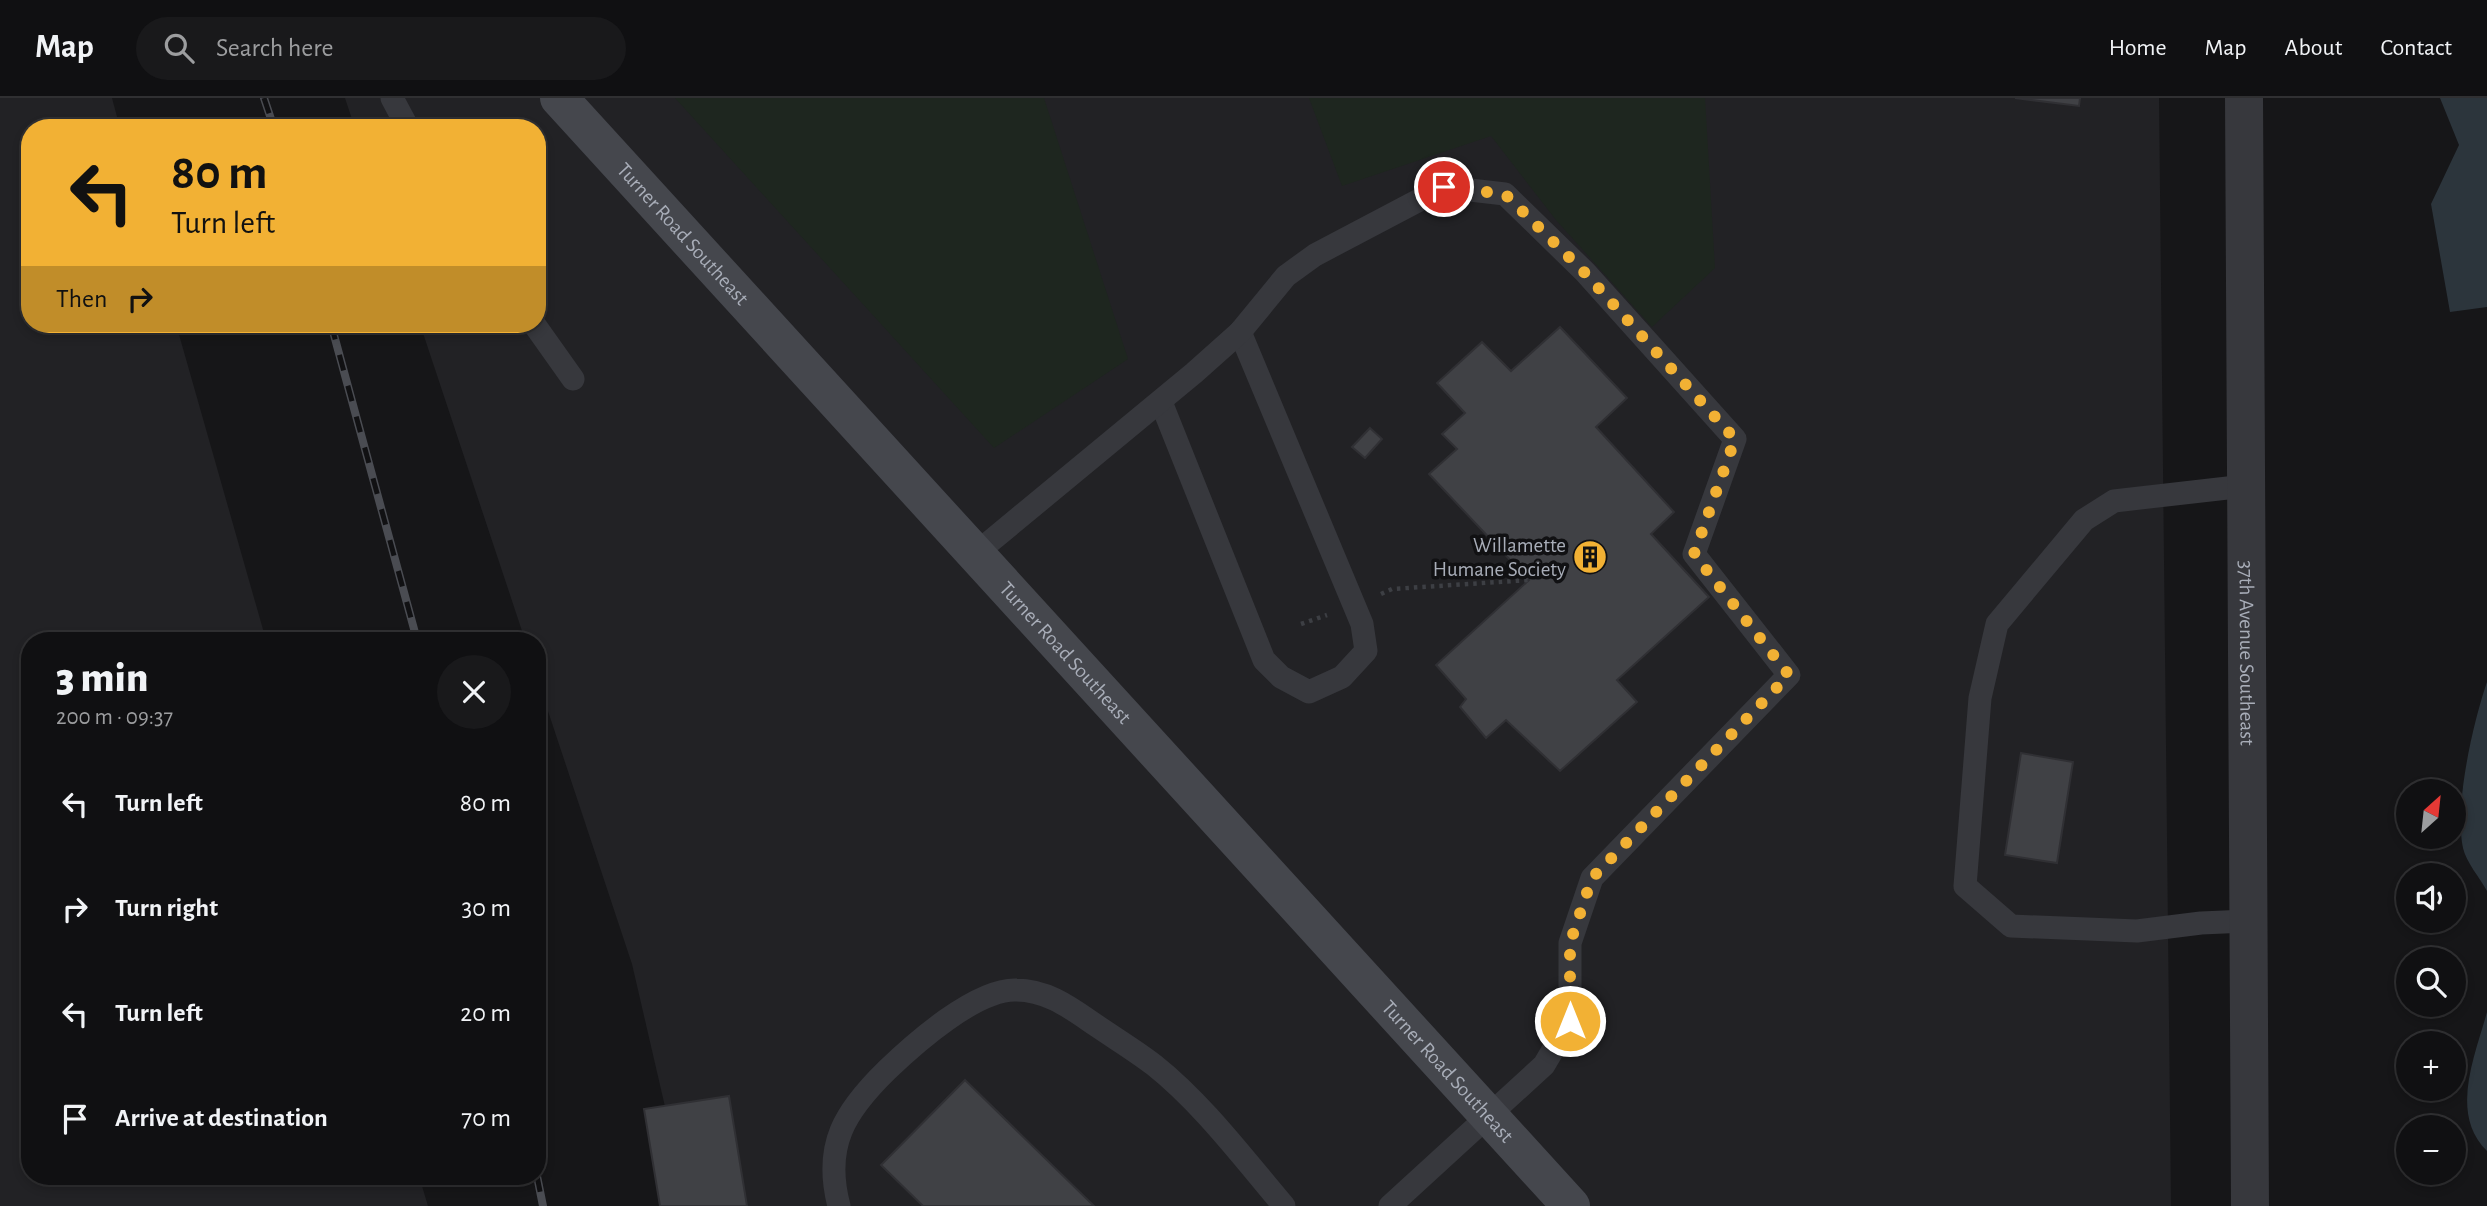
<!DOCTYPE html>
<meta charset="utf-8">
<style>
body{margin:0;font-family:"Alegreya Sans",sans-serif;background:#19191b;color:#f1f3f6;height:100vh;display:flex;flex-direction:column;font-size:26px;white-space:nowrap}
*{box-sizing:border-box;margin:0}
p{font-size:23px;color:#9c9d9f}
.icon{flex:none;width:38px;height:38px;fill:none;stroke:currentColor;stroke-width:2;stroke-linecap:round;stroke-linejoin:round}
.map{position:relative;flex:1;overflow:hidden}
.panel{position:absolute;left:21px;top:534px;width:525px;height:553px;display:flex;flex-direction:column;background:#101012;border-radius:28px;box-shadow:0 4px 10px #0003,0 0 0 2px #303032}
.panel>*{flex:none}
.top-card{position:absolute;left:21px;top:21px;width:525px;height:214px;border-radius:28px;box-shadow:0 4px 10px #0003,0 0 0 2px #303032;background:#f2b134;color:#111;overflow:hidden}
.needle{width:46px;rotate:27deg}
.buttons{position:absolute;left:2396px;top:681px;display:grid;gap:14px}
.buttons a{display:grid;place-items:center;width:70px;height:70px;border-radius:50%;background:#101012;box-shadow:0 4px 10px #0003,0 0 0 2px #303032;font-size:35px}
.pin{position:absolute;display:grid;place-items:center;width:60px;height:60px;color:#fff;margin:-30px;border:4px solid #fff;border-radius:50%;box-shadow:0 2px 7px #0007}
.me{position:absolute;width:77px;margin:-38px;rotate:0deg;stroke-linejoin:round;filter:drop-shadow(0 0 5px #0008)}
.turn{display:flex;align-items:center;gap:24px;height:147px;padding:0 35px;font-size:32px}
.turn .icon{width:91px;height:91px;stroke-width:2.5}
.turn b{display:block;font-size:49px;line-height:60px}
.then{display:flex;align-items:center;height:66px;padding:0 35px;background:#0003;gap:14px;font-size:26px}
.round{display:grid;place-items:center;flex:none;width:74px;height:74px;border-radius:37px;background:#19191b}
.overview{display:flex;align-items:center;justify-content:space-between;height:119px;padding:0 35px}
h1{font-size:42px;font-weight:800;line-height:52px}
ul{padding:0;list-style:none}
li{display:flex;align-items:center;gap:21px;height:105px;padding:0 35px}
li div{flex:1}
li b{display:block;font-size:26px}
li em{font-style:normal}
header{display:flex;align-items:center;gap:42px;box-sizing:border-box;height:98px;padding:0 35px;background:#101012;border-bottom:2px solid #303032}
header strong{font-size:33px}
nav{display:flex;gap:38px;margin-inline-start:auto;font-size:24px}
.search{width:490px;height:63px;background:#19191b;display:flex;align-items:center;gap:18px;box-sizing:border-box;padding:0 24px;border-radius:38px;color:#9c9d9f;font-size:26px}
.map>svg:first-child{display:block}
.built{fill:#222225}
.green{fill:#1e261f}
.water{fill:#2c353c}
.building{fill:#404145;stroke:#303034;stroke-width:2}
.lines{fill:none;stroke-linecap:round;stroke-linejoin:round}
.path{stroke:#3d3f44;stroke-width:4.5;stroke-dasharray:3.5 5;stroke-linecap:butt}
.service{stroke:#37383d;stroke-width:23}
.minor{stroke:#37383d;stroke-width:38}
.secondary{stroke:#45474d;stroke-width:38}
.rail-casing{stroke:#4a4c52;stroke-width:8}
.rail{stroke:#111113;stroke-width:5;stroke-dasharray:16;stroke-linecap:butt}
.route{stroke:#f2b134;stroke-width:12;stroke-dasharray:0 21.6}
.labels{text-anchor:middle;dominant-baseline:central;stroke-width:7;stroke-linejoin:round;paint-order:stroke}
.street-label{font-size:21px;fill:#a8adb8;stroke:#111113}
.poi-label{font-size:21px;fill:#a8adb8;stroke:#111113;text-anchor:end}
</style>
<header>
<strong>Map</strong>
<div class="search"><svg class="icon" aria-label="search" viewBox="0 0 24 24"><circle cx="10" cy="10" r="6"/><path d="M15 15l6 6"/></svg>Search here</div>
<nav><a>Home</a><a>Map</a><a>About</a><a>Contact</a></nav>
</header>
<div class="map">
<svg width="2487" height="1108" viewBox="0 0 2487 1108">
<rect width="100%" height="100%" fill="#161618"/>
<!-- built -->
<g class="built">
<path d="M0,0H112L120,30H30V226H176L266,542H30V1078H419L428,1108H0Z"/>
<path d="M345,0H2159L2171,1108H688L632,866L537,580V542H525L420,226H537V30H355Z"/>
</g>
<!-- green -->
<g class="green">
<path d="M675,0H1044L1128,261L994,350Z"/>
<path d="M1309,0H1705L1715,170L1652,229L1556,122L1491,38L1342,88Z"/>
</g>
<!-- water -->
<g class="water">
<path d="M2440,0H2487V209L2450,214L2431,106L2459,47Z"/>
<path d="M2487,584V793C2480,780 2466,764 2463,750C2454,707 2473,625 2487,584Z"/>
<path d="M2487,914V1053C2449,1016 2475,958 2487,914Z"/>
</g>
<!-- building -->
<g class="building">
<path d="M2015,0H2080L2079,8Z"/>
<path d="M1560,229L1627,300L1596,329L1674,414L1651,436L1709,499L1617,582L1637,604L1560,673L1506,622L1486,640L1460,609L1466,601L1436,567L1529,482L1429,376L1457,351L1442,336L1465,315L1437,285L1482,244L1511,273Z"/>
<path d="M1370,330L1382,341L1365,360L1352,349Z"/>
<path d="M2021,655L2073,664L2057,765L2005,757Z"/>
<path d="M965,982L1094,1108H923L881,1067Z"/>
<path d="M729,998L747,1108H660L644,1011Z"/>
</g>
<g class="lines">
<!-- path -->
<g class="path">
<path d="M1381,496L1392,491L1529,482"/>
<path d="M1301,526L1327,517"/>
</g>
<!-- service -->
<g class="service">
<path d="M392,0L408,30"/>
<path d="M534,226L573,281"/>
<path d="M1161,304L1264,562L1281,579L1309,594L1342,579L1366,553L1362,526L1240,234"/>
<path d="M2245,388L2114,403L2084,422L1997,526L1980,600L1965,788L2011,828L2137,833L2201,825L2247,823"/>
<path d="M975,456L1194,275L1240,234L1286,178L1315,157L1444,89L1505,96L1585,174L1735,341L1694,456L1789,577L1592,780L1570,845V923L1544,967L1390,1108"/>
<path d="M839,1108C823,1047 845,1013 887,972C915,945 976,891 1016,892C1048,892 1072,911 1097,928C1116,941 1136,953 1154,967C1202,1005 1244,1061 1284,1108"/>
</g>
<!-- minor -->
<path class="minor" id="s1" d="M2244,0L2250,1108"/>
<!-- secondary -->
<path class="secondary" id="s2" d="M559,0L1571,1108"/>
<!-- rail casing -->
<g class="rail-casing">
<g id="rail">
<path d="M264,0L274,30"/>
<path d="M331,226L417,542"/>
<path d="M537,1078L543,1108"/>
</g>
</g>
<!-- rail -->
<use href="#rail" class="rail"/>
</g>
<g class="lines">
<!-- route -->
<path class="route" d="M1444,89L1505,96L1584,174L1735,341L1694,456L1789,577L1592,780L1570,845V923"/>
</g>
<!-- icons -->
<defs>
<g id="building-disc" transform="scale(1.75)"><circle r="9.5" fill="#f2b134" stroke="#111113"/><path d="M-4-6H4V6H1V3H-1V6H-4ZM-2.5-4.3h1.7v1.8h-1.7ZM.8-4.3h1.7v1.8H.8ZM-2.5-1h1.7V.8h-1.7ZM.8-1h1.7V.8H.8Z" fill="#111"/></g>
</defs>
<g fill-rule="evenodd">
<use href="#building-disc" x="1590" y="459"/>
</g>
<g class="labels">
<!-- street labels -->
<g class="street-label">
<text stroke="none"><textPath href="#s2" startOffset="184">Turner Road Southeast</textPath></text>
<text stroke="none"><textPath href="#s2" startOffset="751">Turner Road Southeast</textPath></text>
<text stroke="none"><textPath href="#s1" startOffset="555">37th Avenue Southeast</textPath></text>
<text stroke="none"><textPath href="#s2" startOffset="1318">Turner Road Southeast</textPath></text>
</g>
<!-- poi labels -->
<g class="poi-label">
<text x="1566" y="447">Willamette<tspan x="1566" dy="24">Humane Society</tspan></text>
</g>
</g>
</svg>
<div class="buttons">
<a><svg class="needle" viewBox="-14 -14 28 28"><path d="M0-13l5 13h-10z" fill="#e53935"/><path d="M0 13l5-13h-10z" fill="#9c9d9f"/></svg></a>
<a><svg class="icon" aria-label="sound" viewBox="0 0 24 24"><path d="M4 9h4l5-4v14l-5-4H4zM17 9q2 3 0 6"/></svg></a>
<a><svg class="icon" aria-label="search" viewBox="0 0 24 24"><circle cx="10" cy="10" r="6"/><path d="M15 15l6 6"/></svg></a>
<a>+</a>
<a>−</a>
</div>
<div class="pin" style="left:1444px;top:89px;background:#d93025"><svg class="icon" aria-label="arrive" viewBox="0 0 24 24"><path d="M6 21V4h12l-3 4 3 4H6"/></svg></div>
<svg class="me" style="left:1570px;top:923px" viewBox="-20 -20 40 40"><circle r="17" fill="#f2b134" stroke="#fff" stroke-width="3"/><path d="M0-11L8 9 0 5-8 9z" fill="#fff"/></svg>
<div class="top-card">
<div class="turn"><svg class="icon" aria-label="left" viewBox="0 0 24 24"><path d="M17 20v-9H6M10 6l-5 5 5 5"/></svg><div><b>80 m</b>Turn left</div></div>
<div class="then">Then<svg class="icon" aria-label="right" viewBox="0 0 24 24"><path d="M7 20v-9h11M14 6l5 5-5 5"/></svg></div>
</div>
<section class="panel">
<div class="overview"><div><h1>3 min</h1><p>200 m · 09:37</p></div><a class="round"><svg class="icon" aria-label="close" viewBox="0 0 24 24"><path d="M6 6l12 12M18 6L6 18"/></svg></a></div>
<ul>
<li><svg class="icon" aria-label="left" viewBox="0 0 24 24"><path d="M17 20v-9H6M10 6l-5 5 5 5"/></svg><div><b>Turn left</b></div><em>80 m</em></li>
<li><svg class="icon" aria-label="right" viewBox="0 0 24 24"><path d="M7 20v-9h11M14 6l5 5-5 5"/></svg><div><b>Turn right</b></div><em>30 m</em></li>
<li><svg class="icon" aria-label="left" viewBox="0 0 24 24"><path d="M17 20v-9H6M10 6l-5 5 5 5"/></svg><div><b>Turn left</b></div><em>20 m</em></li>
<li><svg class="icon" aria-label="arrive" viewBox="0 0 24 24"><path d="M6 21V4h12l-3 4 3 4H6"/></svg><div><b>Arrive at destination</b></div><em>70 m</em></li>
</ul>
</section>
</div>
